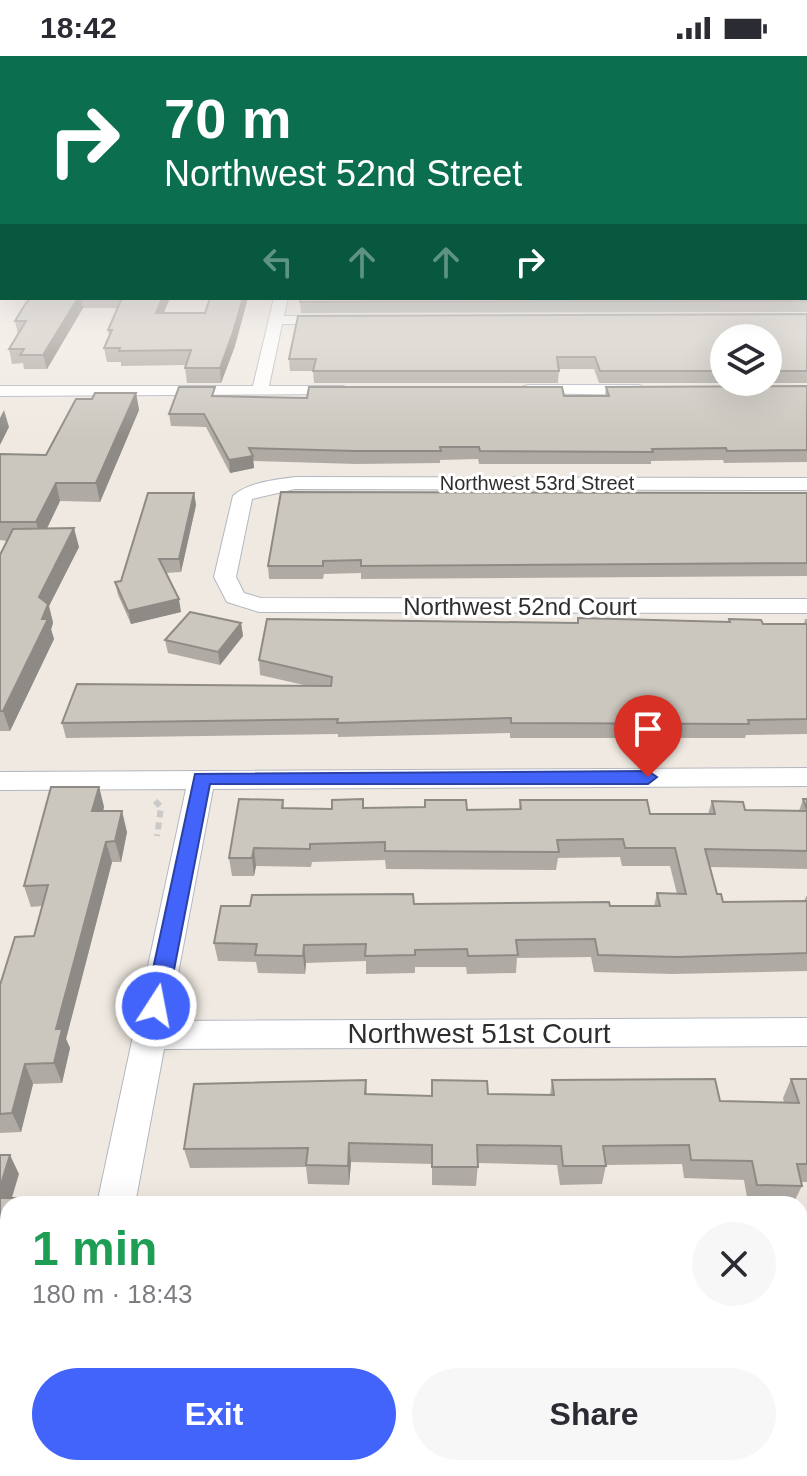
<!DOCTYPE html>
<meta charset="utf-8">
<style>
body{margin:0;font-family:Helvetica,sans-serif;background:#f7f7f7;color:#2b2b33;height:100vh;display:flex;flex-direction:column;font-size:30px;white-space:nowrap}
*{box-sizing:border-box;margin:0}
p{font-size:26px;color:#7c7c81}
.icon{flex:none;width:44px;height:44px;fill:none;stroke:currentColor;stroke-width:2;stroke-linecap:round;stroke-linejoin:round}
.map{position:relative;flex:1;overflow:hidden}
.side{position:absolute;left:0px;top:1140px;width:808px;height:280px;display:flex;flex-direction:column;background:#fff;border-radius:24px 24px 0 0;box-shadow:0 8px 32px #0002}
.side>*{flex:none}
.top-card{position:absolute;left:0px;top:0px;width:808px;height:244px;box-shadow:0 8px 32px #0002;background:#0b6e4f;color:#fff;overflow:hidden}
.fabs{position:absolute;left:710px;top:268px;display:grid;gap:16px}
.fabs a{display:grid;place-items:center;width:72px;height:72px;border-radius:50%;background:#fff;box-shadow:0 8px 32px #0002;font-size:40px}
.pin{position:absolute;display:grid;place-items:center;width:68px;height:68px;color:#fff;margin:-82px -34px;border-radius:50% 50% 50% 0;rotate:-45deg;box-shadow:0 0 8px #0007}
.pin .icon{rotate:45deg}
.me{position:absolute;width:88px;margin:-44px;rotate:11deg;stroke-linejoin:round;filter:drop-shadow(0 0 6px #0008)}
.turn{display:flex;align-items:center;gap:28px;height:168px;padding:0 32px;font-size:36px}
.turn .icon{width:104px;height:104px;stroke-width:2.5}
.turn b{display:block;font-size:56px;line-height:68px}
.lanes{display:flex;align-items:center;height:76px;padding:0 32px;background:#0003;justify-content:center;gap:40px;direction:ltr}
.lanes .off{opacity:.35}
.round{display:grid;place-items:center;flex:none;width:84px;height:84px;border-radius:42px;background:#f7f7f7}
.summary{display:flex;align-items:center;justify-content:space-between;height:136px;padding:0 32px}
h1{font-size:48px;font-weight:800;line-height:60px;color:#1e9e55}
.button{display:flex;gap:16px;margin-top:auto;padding:16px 32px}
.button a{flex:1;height:92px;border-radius:48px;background:#4264fb;color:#fff;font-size:32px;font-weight:800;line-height:92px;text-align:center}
.button a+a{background:#f7f7f7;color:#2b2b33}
.status{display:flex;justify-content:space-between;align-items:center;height:56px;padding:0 40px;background:#fff;direction:ltr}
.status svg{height:22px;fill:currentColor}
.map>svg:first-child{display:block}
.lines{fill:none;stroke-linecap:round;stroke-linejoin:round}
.minor-casing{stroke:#b4b7c1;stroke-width:2}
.major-casing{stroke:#c9c9c9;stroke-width:2}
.path{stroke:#c9c9c9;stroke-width:6;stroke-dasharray:7 5;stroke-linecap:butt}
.minor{fill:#fff;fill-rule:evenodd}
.major{fill:#f2d163;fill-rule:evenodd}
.wall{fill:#afaba4;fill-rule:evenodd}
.shaded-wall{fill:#8e8b86}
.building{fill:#cbc7bf;stroke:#8e8b86;stroke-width:2}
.route{fill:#4264fb;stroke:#2b41a3;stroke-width:2}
.labels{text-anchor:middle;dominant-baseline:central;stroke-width:6;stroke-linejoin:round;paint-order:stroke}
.far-street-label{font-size:20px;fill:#2e2e2e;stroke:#fff}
.street-label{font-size:24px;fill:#2e2e2e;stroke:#fff}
.near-street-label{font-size:28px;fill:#2e2e2e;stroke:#fff}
</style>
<div class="status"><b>18:42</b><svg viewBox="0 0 49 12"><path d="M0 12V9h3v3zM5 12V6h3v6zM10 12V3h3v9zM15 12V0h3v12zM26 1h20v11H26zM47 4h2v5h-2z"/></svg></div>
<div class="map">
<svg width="807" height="1420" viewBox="0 0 807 1420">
<rect width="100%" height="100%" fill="#efe9e1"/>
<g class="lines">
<!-- minor casing -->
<g class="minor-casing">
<g id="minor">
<path d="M274,242H288L284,260H331L338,264L331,268H282L269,330H344L352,335L350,338L0,340V330H253Z"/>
<path d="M528,329H640L648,334L640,339L522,337V331Z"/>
<path d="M295,421L807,422V434L295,433L252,443L236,521L244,537L261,542L807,543V557L259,556L227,546L214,521L233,440C248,426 275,424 295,421Z"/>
<path d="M807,712V730L213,733L169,965L807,962V990L164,993L135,1148H97L186,733L0,734V716Z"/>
<path d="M807,1381V1420H784L781,1412H800V1382Z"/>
</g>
</g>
<!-- major casing -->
<g class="major-casing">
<path id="major" d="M0,183H2L0,189Z"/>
</g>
<!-- path -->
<path class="path" d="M155,745L161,751L157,780"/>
<!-- minor -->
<use href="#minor" class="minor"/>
<!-- major -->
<use href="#major" class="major"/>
</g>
<!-- wall -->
<g class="wall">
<path d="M807,204V256L301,257L300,246Z"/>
<path d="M30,242H170L163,257L235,290L221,327H187L185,312L186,309L121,310V306H107L104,292L109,281L108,274L118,252H83L47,313H24L23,307L12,308L9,293L18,278L15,265Z"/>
<path d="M807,258V327H599L594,313H559L558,327H314L313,315H290L289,303ZM724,282H768V326H724Z"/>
<path d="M807,330V406L724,407L723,404L651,405V408H479L478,403L440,404V407L357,408L253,405L254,412L230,417L206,371L171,370L169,358L216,340L307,342L605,340L606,331Z"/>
<path d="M136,337L139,354L100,446L60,445L47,472L79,491L49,550L53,567L51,574L54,583L10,675H0V499L7,485L0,484V398L46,399L92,343Z"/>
<path d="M194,437L196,449L181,516L166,517L181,556L131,568L118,539L115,526L121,525Z"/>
<path d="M807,437V520L361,523V517L324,518L323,523H269L268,510Z"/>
<path d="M578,562L728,566L729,563L763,568H804L805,563H807V678L746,679L745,682H510V677L338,681V678L66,682L62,667L308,630L260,619L259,604L577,567Z"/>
<path d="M241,567L243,580L220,609L168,597L165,584Z"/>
<path d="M99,731L104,751L103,755L127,776L121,806H112L66,983L70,992L62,1027L33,1028L21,1076L0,1077V929L34,880L42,850L31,851L24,830Z"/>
<path d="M803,743H807V813L710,811L717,838L723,846L804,845L807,839V915L673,918L594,916L591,901L517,902L516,917L467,918L466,911H415V917L366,918V905L306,907L305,918L258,917L256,906L218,905L214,887L250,850L414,848L654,850L657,837L677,838L670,810H622L620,801L558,802L556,814L386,813L385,804L312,806L311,811L256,810L254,820H232L229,802L283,744L284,752L519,753L520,744L650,758H708L712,745L745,754L799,755Z"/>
<path d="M791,1023H807V1126H802V1130L793,1148L748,1147L744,1124L684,1122L682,1108L606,1109L602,1128L560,1129L557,1109L478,1107L476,1130L432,1129V1108L351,1106L349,1129L308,1128L306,1111L190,1112L184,1093L366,1024L367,1038L432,1040L488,1038L550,1039L552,1024L720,1045L784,1047L783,1042Z"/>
<rect x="800" y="1192" width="7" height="109"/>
</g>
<!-- shaded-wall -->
<g class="shaded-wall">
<path d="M78,242H81L83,252L47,313L43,299Z"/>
<path d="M162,242H170L158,271L156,257Z"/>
<path d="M243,242H248L235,290L221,327L220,312Z"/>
<path d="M136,337L139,354L100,446L96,427Z"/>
<path d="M4,354L9,371L0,389V362Z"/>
<path d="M253,400L254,412L230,417L229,404Z"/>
<path d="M56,427L60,445L41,485L36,466Z"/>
<path d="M194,437L196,449L181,516L179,503Z"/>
<path d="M74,472L79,491L49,550L53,567L51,573L54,583L10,675L3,655L39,541Z"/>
<path d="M179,543L181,556L131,568L128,555Z"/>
<path d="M241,567L243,580L220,609L218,596Z"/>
<path d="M99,731L104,751L98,776L92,755Z"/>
<path d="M122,755L127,776L121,806L115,785Z"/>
<path d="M106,786L112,806L66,983L70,992L62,1027L54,1007L56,973Z"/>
<path d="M254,792L256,810L254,820L252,802Z"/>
<path d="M304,889L306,907L305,918L303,900Z"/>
<path d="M25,1008L33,1028L21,1076L12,1057Z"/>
<path d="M349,1087L351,1106L349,1129L348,1110Z"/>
<path d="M10,1099L19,1118L10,1148H0V1131Z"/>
<path d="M8,1169V1234L0,1265V1198Z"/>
</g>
<!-- building -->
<g class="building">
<path d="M806,199L807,245L300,246L301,242H806Z"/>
<path d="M30,242H78L43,299H20L24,293H9L26,265H15L24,250Z"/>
<path d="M122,242H162L156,257H205L210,242H243L233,276L220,312H185L191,294L119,295L120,292H104L112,274H108Z"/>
<path d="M807,258V315H768V282H724V315H600L595,301H557L559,315H313L316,303H289L298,260Z"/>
<path d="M807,330V394L727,395L726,392L652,393L653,396L480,395L479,391H440L441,395H356L249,392L253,400L229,404L204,358H169L179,331H215L212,340L307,342L309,331H562L564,340H609L606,331Z"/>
<path d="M95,337H136L96,427H56L36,466H0V398L46,399L76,343H92Z"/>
<path d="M281,436L807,437V507L361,510V504L323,505V510H268Z"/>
<path d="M148,437H194L179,503H159L179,543L128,555L115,526L121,525Z"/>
<path d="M74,472L39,541L48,548L42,563H48L3,655H0V499L13,473Z"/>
<path d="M190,556L241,567L218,596L165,584Z"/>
<path d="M578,562L730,566L729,563L761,564L763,568H807V663L748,664L749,668L511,667V662L337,667L338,663L62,667L77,628L331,630L332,621L259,604L267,563L578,567Z"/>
<path d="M51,731H99L92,755H122L115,785L106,786L56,973H62L54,1007L25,1008L12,1057L0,1058V929L15,881L34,880L48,829L24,830Z"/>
<path d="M239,743L283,744L282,752L332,753V744L363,743V752L425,751V744H466L467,754L521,753L520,744H647L650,758H715L712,745L743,746L745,754L807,755V795L705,793L717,838H721L723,846L807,845V897L678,901L598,899L595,883L516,884L518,899L468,900L467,893L415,894V899L365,900L366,888L304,889L303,900L255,899L257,888L214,887L221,850H250L252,839L413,838L414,848L609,846L610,850H660L657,837L686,838L675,792H625L623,783L557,784L559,796L385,795V786L310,788V793L254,792L252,802H229Z"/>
<path d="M803,743H807V754Z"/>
<path d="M715,1023L720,1045L799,1047L791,1023H807V1108H797L802,1130L757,1129L752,1105L691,1104L689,1089L603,1090L606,1110H563L561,1090L477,1089L478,1111H432V1089L349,1087L348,1110L306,1109L308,1092L184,1093L194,1028L366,1024L365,1038L432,1040V1024L487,1025L488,1038L554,1039L552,1024Z"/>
<path d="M0,1099H10L0,1131Z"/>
<path d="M0,1142H16L14,1148H8V1169L0,1198Z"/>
<path d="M800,1192H807V1285L800,1284Z"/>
</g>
<!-- sky -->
<linearGradient id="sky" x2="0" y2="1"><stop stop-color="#7abfeb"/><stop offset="0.48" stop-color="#f8f5f2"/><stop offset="1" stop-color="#f8f5f2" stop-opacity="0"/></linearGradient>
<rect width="807" height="382" fill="url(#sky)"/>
<!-- route -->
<path class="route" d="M648,715L657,721L648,728H210L167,950L164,957L156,960L148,957L145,950L195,718Z"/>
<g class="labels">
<!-- far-street labels -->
<g class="far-street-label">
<text x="537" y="427">Northwest 53rd Street</text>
</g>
<!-- street labels -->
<g class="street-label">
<text x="520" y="550">Northwest 52nd Court</text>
</g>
<!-- near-street labels -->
<g class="near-street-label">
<text x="479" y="977">Northwest 51st Court</text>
</g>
</g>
</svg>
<div class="fabs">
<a><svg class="icon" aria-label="layers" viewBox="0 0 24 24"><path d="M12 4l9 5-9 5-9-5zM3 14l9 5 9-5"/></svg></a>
</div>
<div class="pin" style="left:648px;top:721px;background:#d93025"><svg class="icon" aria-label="arrive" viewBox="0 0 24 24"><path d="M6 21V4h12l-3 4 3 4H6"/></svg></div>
<svg class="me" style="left:156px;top:950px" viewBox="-20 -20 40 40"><circle r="17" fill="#4264fb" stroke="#fff" stroke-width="3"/><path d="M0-11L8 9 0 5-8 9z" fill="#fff"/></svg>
<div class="top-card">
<div class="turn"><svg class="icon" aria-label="right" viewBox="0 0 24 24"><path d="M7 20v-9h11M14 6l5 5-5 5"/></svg><div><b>70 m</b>Northwest 52nd Street</div></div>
<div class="lanes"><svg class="icon off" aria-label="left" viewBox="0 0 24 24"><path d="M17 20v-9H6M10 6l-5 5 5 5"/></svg><svg class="icon off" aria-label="ahead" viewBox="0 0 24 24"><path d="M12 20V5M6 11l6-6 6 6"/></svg><svg class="icon off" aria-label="ahead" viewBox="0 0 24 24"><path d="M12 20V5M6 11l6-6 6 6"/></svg><svg class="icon" aria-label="right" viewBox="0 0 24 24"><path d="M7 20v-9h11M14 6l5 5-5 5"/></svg></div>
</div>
<section class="side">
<div class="summary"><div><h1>1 min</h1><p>180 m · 18:43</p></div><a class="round"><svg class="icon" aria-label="close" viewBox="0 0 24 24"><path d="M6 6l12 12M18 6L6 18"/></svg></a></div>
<div class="button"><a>Exit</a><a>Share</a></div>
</section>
</div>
